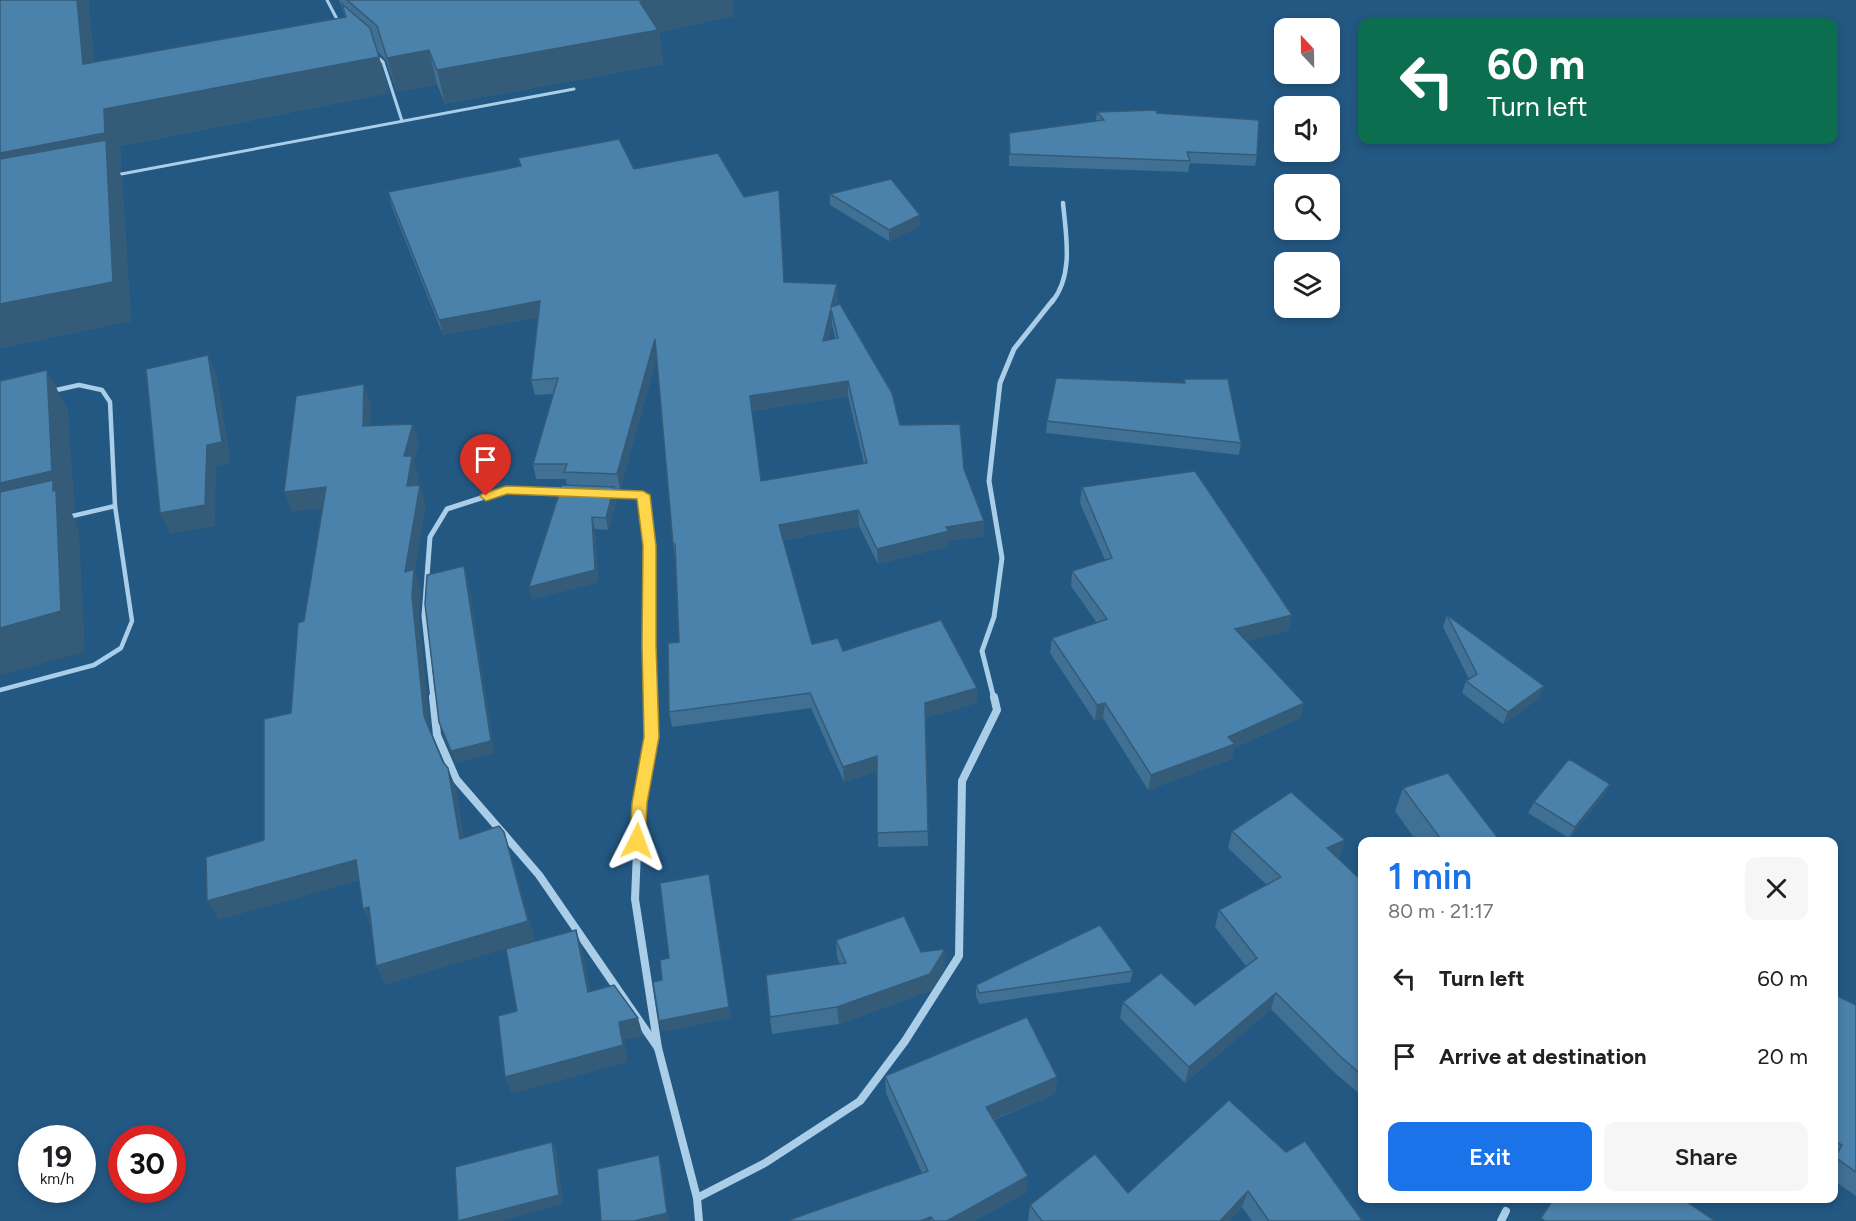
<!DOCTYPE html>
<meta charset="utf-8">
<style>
body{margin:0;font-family:Figtree,sans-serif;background:#f6f6f6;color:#202124;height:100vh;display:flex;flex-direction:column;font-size:22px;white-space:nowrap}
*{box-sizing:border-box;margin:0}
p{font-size:20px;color:#757577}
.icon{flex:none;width:33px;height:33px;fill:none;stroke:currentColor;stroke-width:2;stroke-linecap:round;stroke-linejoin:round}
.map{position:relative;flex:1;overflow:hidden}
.details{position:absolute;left:1358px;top:837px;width:480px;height:366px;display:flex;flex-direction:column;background:#fff;border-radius:12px;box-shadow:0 3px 9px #0003}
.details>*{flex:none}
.hud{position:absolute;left:1358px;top:18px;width:480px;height:126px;border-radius:12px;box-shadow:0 3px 9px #0003;background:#0b6e4f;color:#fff;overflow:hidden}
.needle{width:39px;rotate:338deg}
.fabs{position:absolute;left:1274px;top:18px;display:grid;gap:12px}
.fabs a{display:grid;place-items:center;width:66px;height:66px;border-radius:12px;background:#fff;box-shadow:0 3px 9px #0003;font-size:30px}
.speed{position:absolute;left:18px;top:1125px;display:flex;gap:12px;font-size:30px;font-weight:700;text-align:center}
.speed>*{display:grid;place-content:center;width:78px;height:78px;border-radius:50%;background:#fff;box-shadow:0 3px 9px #0003;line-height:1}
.speed small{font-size:15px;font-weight:400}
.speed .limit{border:9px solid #d22;background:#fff;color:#111}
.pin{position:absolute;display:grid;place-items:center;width:51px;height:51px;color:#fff;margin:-62px -26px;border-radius:50% 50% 50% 0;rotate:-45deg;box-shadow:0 0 6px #0007}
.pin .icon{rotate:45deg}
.me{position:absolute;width:66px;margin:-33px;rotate:3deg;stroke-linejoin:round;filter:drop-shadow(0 0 4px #0008)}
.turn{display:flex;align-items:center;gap:21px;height:126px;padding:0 30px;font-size:27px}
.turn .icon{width:78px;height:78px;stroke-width:2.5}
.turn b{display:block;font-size:42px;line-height:51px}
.round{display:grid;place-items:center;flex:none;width:63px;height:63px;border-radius:12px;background:#f6f6f6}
.overview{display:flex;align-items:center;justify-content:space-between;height:102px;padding:0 30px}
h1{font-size:36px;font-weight:600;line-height:45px;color:#1a73e8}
.button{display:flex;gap:12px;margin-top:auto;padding:12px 30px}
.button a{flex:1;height:69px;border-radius:12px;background:#1a73e8;color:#fff;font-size:24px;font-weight:600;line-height:69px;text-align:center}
.button a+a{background:#f6f6f6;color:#202124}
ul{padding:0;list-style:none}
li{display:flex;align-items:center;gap:18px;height:78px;padding:0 30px}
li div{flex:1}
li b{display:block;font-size:22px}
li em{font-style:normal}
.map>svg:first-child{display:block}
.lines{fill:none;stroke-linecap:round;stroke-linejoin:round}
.lane-far1{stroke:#abcee8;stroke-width:3}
.lane{stroke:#abcee8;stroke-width:4.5}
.street-far2{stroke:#abcee8;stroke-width:4.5}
.street-far1{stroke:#abcee8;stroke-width:5}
.street{stroke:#abcee8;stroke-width:8}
.wall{fill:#407093;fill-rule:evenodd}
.shaded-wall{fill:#345b78}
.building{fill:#4b82ab;stroke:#345b78;stroke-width:1.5;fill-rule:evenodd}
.route{fill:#ffd54a;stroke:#a68a30;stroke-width:1.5}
</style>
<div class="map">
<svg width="1856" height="1221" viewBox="0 0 1856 1221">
<rect width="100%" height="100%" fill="#235883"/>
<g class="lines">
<!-- lane-far1 -->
<g class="lane-far1">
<path d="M327,0L338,21"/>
<path d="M375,55L383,62L402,121"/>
<path d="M116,175L574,89"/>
</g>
<!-- lane -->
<g class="lane">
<path d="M68,517L115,506"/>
<path d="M0,690L94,665L121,648L132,621L115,506L110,402L102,390L79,385L52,391"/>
</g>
<!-- street-far2 -->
<path class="street-far2" d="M1052,302C1074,275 1066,235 1063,203"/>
<!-- street-far1 -->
<g class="street-far1">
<path d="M610,494L643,495L650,546L651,699"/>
<path d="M433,699L424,616L430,537L447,509L506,490L567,492"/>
<path d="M994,699L982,651L994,617L1002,558L989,481L1000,383L1014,349L1053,300"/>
</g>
<!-- street -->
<g class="street">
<path d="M433,697L437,735L456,779L539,875L658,1048"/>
<path d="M651,697L652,737L639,803L635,899L658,1048L697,1198L699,1221"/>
<path d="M697,1198L765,1163L860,1101L905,1041L959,956L962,781L997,710L994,697"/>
<path d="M1501,1221L1506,1211"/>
</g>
</g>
<!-- wall -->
<g class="wall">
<path d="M0,0H88L94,62L345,17L339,0H732L734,16L659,32L663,64L445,104L437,84L397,92L386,60L378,52L389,93L120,146L121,170L119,171L122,178L131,321L0,348Z"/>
<path d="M1097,112L1157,113L1257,155L1255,166L1190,163L1188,172L1009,166V133L1096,121Z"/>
<path d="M518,158L634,169L784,282L837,284L838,299L836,305L900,425L964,469L984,521L983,536L949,541V546L878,564L859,526L783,540L812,644L843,651L977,688L976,703L925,718L928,846L878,847L877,771L844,782L811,708L672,727L669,712L679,642L675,559L673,544L657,357L620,489H615L617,499L608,530L595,529L598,582L532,599L529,587L567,485L566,479H536L533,464L553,394L535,395L531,380L538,317L443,335L392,207L388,192L520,166ZM832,324L835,339L828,340ZM848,396L864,464L761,481L752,411Z"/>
<path d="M830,194L920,226L889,241L830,205Z"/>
<path d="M1184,379L1241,443L1239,455L1046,433L1047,421L1184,383Z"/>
<path d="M1082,487L1292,615L1288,631L1246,641L1304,703L1300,718L1234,748L1232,759L1148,790L1103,718L1095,721L1050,653L1052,638L1097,623L1071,586L1072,571L1105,560L1080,503Z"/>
<path d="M1447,615L1544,686L1539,698L1503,724L1462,693L1466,681L1469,679L1443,627Z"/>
<path d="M1610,784L1604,795L1569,838L1528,813L1534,802Z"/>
<path d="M1403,788L1501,842H1417L1395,811Z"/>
<path d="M1232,831L1345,840L1339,857L1338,858L1362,881V1096L1334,1072L1271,1009L1185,1083L1120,1018L1123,1002L1195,1005L1246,966L1215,927L1219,910L1267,885L1228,848Z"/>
<path d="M836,940L921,952L945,967L930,991L839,1024L772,1034L770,1017L840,964L837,957Z"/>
<path d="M1133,971L1130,982L979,1004L976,996V985Z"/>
<path d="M1833,994L1856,1005V1196L1833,1180Z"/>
<path d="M885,1076L1057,1077L1055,1094L994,1120L1027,1192L974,1221H789L922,1173L886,1093Z"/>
<path d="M1286,1152L1362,1220V1221H1252L1242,1207L1229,1221H1028L1030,1205L1128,1193Z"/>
</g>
<!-- shaded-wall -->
<g class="shaded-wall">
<path d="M77,0H88L98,101L83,64Z"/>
<path d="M651,0H732L734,16L659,32L663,64L445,104L437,70L640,2Z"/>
<path d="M429,50L437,84L397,92L387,58Z"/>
<path d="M379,57L389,93L120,146L121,170L119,171L122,178L131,321L0,348V153L104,109Z"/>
<path d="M920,215V226L889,241V230Z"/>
<path d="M837,284L838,299L833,318L831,307Z"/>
<path d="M540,301L543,316L443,335L439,320Z"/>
<path d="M831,309L832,324L824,356L823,341Z"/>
<path d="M655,339L658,354L620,489L617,474Z"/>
<path d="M208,355L217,376L231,463L216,466L215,526L170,534L160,513Z"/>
<path d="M47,370L68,410L75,511L71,512L75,520L76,525L79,531L85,652L0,675V483Z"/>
<path d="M848,381V396L752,411L750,396Z"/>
<path d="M364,384L371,404L370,446L363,426Z"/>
<path d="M413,424L419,444L414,462L419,476L414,506L407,486L404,456Z"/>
<path d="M420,485L426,505L415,572L421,590L419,616L431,736L424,716L405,572Z"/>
<path d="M326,487L334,507L292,512L284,492Z"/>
<path d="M614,487L617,499L608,530L606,518Z"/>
<path d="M858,510L859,526L781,540L779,525Z"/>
<path d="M592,517L595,529L598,582L532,599L529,587Z"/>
<path d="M984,521L983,536L949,541V546L878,564L877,549L946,527Z"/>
<path d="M464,566L468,578L495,753L456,763L451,751Z"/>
<path d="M1292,615L1288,631L1232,645L1235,629Z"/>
<path d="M1544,686L1539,698L1503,724L1508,712Z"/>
<path d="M977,688L976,703L925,718V703Z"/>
<path d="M1105,703L1103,718L1095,721L1097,705Z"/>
<path d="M1304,703L1300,718L1234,748L1232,759L1148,790L1151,775L1228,737Z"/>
<path d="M877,756V771L844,782L843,767Z"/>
<path d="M448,768L456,788L467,858L460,839Z"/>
<path d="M1610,784L1604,795L1569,838L1575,827Z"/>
<path d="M504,832L510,851L535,940L385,985L376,966Z"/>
<path d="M1345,840L1339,857L1322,865L1327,848Z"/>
<path d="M356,860L365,879L219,920L207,901Z"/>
<path d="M711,885L731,1018L662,1032L659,1021Z"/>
<path d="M369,907L372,928L363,909Z"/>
<path d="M576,930L582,948L594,1010L588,992Z"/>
<path d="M945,949V967L930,991L839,1024L837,1007Z"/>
<path d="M1276,993L1271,1009L1185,1083L1189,1067Z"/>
<path d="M638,1018L643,1036L624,1040L628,1062L512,1094L505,1077L619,1022Z"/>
<path d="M1057,1077L1055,1094L985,1123L986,1107Z"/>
<path d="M552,1142L557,1152L563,1204L502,1221H460Z"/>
<path d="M659,1155L662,1165L669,1221H634Z"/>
<path d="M1028,1176L1027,1192L974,1221H947Z"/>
<path d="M1248,1191L1242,1207L1229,1221H1220Z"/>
<path d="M931,1217V1221H920Z"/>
</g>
<!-- building -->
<g class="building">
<path d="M0,0H77L83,64L346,17L342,4L370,28L379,57L104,109L105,133L0,153Z"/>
<path d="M347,0H651L640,2L658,30L437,70L429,50L387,58L377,26Z"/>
<path d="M1156,110L1157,113L1259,120L1257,155L1187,152L1190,161L1010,154L1009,133L1104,120L1097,112Z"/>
<path d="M619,139L634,169L718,153L744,197L779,190L784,282L837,284L831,307L840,304L892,393L900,425L960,424L964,469L984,521L946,527L949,531L877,549L858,510L779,525L812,644L838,638L843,651L941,620L977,688L925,703L928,831L877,833V756L843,767L810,693L669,712L668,643L679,642L675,544H673L655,339L617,474L564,472L567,464H533L558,378L531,380L540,301L439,320L388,192L521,166L518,158ZM831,309L838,338L823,341ZM848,381L867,463L761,481L750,396Z"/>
<path d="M106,140L113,282L0,304V159Z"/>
<path d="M891,179L920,215L889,230L830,194Z"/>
<path d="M208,355L222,442L207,445L205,505L160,513L146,369Z"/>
<path d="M47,370L52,471L0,483V381Z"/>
<path d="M1056,378L1185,383L1184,379H1228L1241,443L1047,421Z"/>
<path d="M364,384L363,426L413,424L404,456H412L407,486L420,485L405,572L414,569L412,596L424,716L443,762L448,768L460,839L499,826L504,832L528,921L376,966L369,907L363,909L356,860L207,901L206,857L264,840V719L291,713L298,623L304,621L326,487L284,492L296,396Z"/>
<path d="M1195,471L1292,615L1235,629L1304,703L1228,737L1235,744L1151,775L1105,703L1097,705L1052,638L1107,619L1072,571L1112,558L1082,487Z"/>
<path d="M53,480V491L56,490L61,611L0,628V492Z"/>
<path d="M562,485L614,487L606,518L592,517L595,570L529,587Z"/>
<path d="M464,566L491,741L451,751L439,722L425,604L427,575Z"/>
<path d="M1447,615L1544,686L1508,712L1466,681L1477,674Z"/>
<path d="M1569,759L1610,784L1575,827L1534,802Z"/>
<path d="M1448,773L1501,842H1443L1403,788Z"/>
<path d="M1291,792L1345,840L1327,848L1362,881V1075L1341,1057L1276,993L1189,1067L1123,1002L1161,973L1195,1005L1257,958L1219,910L1281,877L1232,831Z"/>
<path d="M709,874L729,1007L659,1021L653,982L662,980L660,960L669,958L660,883Z"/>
<path d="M904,916L921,952L945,949L930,974L837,1007L770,1017L766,975L846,963L836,940Z"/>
<path d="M1100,925L1133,971L979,993L976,985Z"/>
<path d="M576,930L588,992L614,985L638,1018L619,1022L623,1045L505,1077L498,1016L517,1011L506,949Z"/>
<path d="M1833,994L1856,1005V1172L1835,1157L1842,1145L1833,1140Z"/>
<path d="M1027,1017L1057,1077L986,1107L1028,1176L947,1221H934L931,1217L920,1221H789V1220L928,1171L885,1076Z"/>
<path d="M1229,1100L1286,1152L1305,1141L1362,1220L1360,1221H1269L1248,1191L1220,1221H1042L1030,1205L1095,1154L1128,1193Z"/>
<path d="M552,1142L559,1195L458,1221L455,1167Z"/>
<path d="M659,1155L667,1213L634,1221H601L597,1169Z"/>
<path d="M1554,1198H1681L1715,1221H1545L1541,1218Z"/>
</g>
<!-- route -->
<path class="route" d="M506,486L643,491L650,495L656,546V645L659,737L647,803L645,841L643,846L637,848L632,846L630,841L632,803L644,737L642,645L643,546L637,499L507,494L486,501L480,496L482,494Z"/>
</svg>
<div class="fabs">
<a><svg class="needle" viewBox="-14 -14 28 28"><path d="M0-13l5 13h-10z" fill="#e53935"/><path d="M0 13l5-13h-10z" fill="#757577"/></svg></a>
<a><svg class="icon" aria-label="sound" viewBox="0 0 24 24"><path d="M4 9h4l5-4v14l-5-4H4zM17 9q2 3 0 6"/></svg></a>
<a><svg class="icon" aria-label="search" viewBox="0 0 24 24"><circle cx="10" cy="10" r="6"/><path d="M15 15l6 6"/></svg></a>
<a><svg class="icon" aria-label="layers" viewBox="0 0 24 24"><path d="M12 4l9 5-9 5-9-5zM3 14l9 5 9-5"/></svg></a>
</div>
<div class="speed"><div>19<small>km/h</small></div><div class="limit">30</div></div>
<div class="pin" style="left:486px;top:496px;background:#d93025"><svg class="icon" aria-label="arrive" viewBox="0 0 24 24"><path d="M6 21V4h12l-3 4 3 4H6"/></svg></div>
<svg class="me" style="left:637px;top:841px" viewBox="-20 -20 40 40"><path d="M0-17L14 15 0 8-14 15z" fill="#ffd54a" stroke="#fff" stroke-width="4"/></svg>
<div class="hud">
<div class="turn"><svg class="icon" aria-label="left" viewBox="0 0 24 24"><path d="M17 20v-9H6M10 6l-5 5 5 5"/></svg><div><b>60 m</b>Turn left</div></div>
</div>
<section class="details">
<div class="overview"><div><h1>1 min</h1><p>80 m · 21:17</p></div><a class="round"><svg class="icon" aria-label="close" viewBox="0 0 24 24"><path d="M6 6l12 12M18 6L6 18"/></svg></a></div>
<ul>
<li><svg class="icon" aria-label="left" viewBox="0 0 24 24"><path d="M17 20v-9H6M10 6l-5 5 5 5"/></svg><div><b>Turn left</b></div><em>60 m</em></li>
<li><svg class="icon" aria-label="arrive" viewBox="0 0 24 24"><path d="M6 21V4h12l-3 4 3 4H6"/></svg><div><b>Arrive at destination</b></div><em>20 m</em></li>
</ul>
<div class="button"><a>Exit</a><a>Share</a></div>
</section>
</div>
